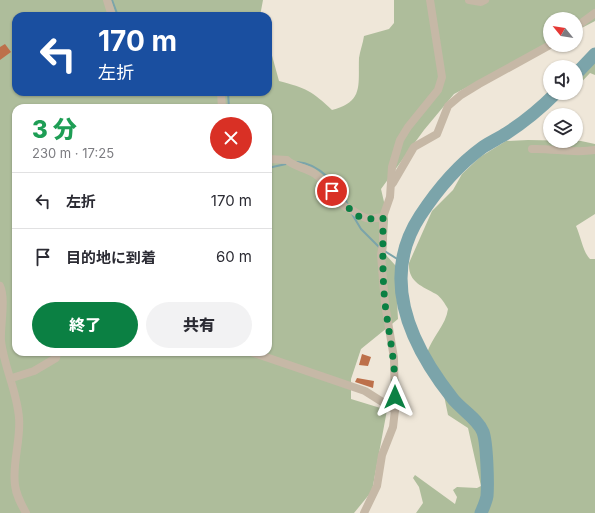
<!DOCTYPE html>
<html lang="ja">
<meta charset="utf-8">
<style>
body{margin:0;font-family:Inter,"Noto Sans JP",sans-serif;background:#f2f2f3;color:#2b2b33;height:100vh;display:flex;flex-direction:column;font-size:15px;white-space:nowrap}
*{box-sizing:border-box;margin:0}
p{font-size:13px;color:#7c7c81}
.icon{flex:none;width:22px;height:22px;fill:none;stroke:currentColor;stroke-width:2;stroke-linecap:round;stroke-linejoin:round}
.map{position:relative;flex:1;overflow:hidden}
.side{position:absolute;left:12px;top:104px;width:260px;height:252px;display:flex;flex-direction:column;background:#fff;border-radius:12px;box-shadow:0 1px 3px #0004}
.side>*{flex:none}
.top-card{position:absolute;left:12px;top:12px;width:260px;height:84px;border-radius:12px;box-shadow:0 1px 3px #0004;background:#1a4fa0;color:#fff;overflow:hidden}
.needle{width:26px;rotate:300deg}
.buttons{position:absolute;left:543px;top:12px;display:grid;gap:8px}
.buttons a{display:grid;place-items:center;width:40px;height:40px;border-radius:50%;background:#fff;box-shadow:0 1px 3px #0004;font-size:20px}
.pin{position:absolute;display:grid;place-items:center;width:34px;height:34px;color:#fff;margin:-17px;border:2px solid #fff;border-radius:50%;box-shadow:0 1px 4px #0007}
.me{position:absolute;width:44px;margin:-22px;rotate:0deg;stroke-linejoin:round;filter:drop-shadow(0 0 3px #0008)}
.turn{display:flex;align-items:center;gap:14px;height:84px;padding:0 20px;font-size:18px}
.turn .icon{width:52px;height:52px;stroke-width:2.5}
.turn b{display:block;font-size:28px;line-height:34px}
.round{display:grid;place-items:center;flex:none;width:42px;height:42px;border-radius:21px;background:#f2f2f3}
.overview{display:flex;align-items:center;justify-content:space-between;height:68px;padding:0 20px}
h1{font-size:24px;font-weight:800;line-height:30px;color:#1e9e55}
.button{display:flex;gap:8px;margin-top:auto;padding:8px 20px}
.button a{flex:1;height:46px;border-radius:24px;background:#0b8043;color:#fff;font-size:16px;font-weight:800;line-height:46px;text-align:center}
.button a+a{background:#f2f2f3;color:#2b2b33}
ul{padding:0;list-style:none}
li{display:flex;align-items:center;gap:12px;height:56px;padding:0 20px;border-top:1px solid #e1e1e2}
li div{flex:1}
li b{display:block;font-size:15px}
li em{font-style:normal}
.map>svg:first-child{display:block}
.green{fill:#aebd9b;fill-rule:evenodd}
.lines{fill:none;stroke-linecap:round;stroke-linejoin:round}
.stream{stroke:#7ba4aa;stroke-width:2}
.river{stroke:#7ba4aa;stroke-width:13}
.building{fill:#bd704a}
.minor{stroke:#c6b8a6;stroke-width:8}
.route{stroke:#0b8043;stroke-width:7;stroke-dasharray:0 12.6}
</style>
<div class="map">
<svg width="595" height="513" viewBox="0 0 595 513">
<rect width="100%" height="100%" fill="#efe7d9"/>
<!-- green -->
<g class="green">
<path d="M0,0H263L260,16H16V92H268V41L279,81C306,88 312,91 332,110C364,102 358,85 359,58C360,51 363,43 364,36L389,29L394,23V0H595V21L576,31V19H550V44L454,94L424,130L381,189L388,219L386,255L395,265L398,319L361,349L351,379V399L387,410L372,491L354,513H0ZM16,108H268V352H16Z"/>
<path d="M595,58V75L590,73L576,88V78Z"/>
<path d="M528,140L581,141L595,144V214L576,226C581,237 583,252 590,259H595V513H416L423,503L419,487L413,478L415,475L455,504L457,497L453,490L457,487L477,488L481,486L468,428L448,415L440,376L427,353C432,337 446,325 448,309C445,304 441,297 436,294C422,286 408,282 409,263L432,211L453,190L462,174L480,157L506,141Z"/>
</g>
<g class="lines">
<!-- stream -->
<g class="stream">
<path d="M112,0L118,16"/>
<path d="M228,92L229,108"/>
<path d="M297,162C319,163 339,186 348,205"/>
<path d="M268,168L286,164"/>
<path d="M352,214L361,229L380,248"/>
<path d="M383,250L402,262"/>
</g>
<!-- river -->
<g class="river">
<path d="M576,74L595,54"/>
<path d="M481,513C483,508 486,502 487,496C488,484 487,443 483,432C478,419 462,410 453,399C411,346 379,279 420,216C437,190 458,165 483,147C491,142 499,138 507,133C524,122 541,108 556,93"/>
</g>
</g>
<!-- building -->
<g class="building">
<path d="M5,44L11,52L0,60V47Z"/>
<path d="M362,354L371,357L368,366L359,365Z"/>
<path d="M357,378L374,381L373,388L355,382Z"/>
</g>
<g class="lines">
<!-- minor -->
<g class="minor">
<path d="M107,0L112,16"/>
<path d="M469,0L481,2L485,0"/>
<path d="M576,27L595,13"/>
<path d="M221,92L222,108"/>
<path d="M532,149C553,148 573,154 595,150"/>
<path d="M268,159L287,160C294,167 307,168 315,174C327,182 334,195 344,206C346,208 349,208 352,210C365,219 366,220 383,217"/>
<path d="M393,183L414,147L437,134L448,106L461,95L479,84L550,45"/>
<path d="M0,286C6,299 0,326 1,341C4,367 17,391 19,418C21,440 12,463 15,485C16,495 21,504 26,513"/>
<path d="M251,352L365,391L395,410"/>
<path d="M12,378L34,371L56,358L57,352"/>
<path d="M364,513L377,486L382,455L393,427L395,410L394,358L385,304L381,255L383,244V217L390,197L392,167L400,140L408,127L438,90L442,77L430,0"/>
</g>
</g>
<g class="lines">
<!-- route -->
<path class="route" d="M332,191L345,207L353,210L358,216L366,219L383,218C383,247 382,274 385,303C389,336 396,363 395,397"/>
</g>
</svg>
<div class="buttons">
<a><svg class="needle" viewBox="-14 -14 28 28"><path d="M0-13l5 13h-10z" fill="#e53935"/><path d="M0 13l5-13h-10z" fill="#7c7c81"/></svg></a>
<a><svg class="icon" aria-label="sound" viewBox="0 0 24 24"><path d="M4 9h4l5-4v14l-5-4H4zM17 9q2 3 0 6"/></svg></a>
<a><svg class="icon" aria-label="layers" viewBox="0 0 24 24"><path d="M12 4l9 5-9 5-9-5zM3 14l9 5 9-5"/></svg></a>
</div>
<div class="pin" style="left:332px;top:191px;background:#d93025"><svg class="icon" aria-label="arrive" viewBox="0 0 24 24"><path d="M6 21V4h12l-3 4 3 4H6"/></svg></div>
<svg class="me" style="left:395px;top:397px" viewBox="-20 -20 40 40"><path d="M0-17L14 15 0 8-14 15z" fill="#0b8043" stroke="#fff" stroke-width="4"/></svg>
<div class="top-card">
<div class="turn"><svg class="icon" aria-label="left" viewBox="0 0 24 24"><path d="M17 20v-9H6M10 6l-5 5 5 5"/></svg><div><b>170 m</b>左折</div></div>
</div>
<section class="side">
<div class="overview"><div><h1>3 分</h1><p>230 m · 17:25</p></div><a class="round" style="background:#d93025;color:#fff"><svg class="icon" aria-label="close" viewBox="0 0 24 24"><path d="M6 6l12 12M18 6L6 18"/></svg></a></div>
<ul>
<li><svg class="icon" aria-label="left" viewBox="0 0 24 24"><path d="M17 20v-9H6M10 6l-5 5 5 5"/></svg><div><b>左折</b></div><em>170 m</em></li>
<li><svg class="icon" aria-label="arrive" viewBox="0 0 24 24"><path d="M6 21V4h12l-3 4 3 4H6"/></svg><div><b>目的地に到着</b></div><em>60 m</em></li>
</ul>
<div class="button"><a>終了</a><a>共有</a></div>
</section>
</div>
